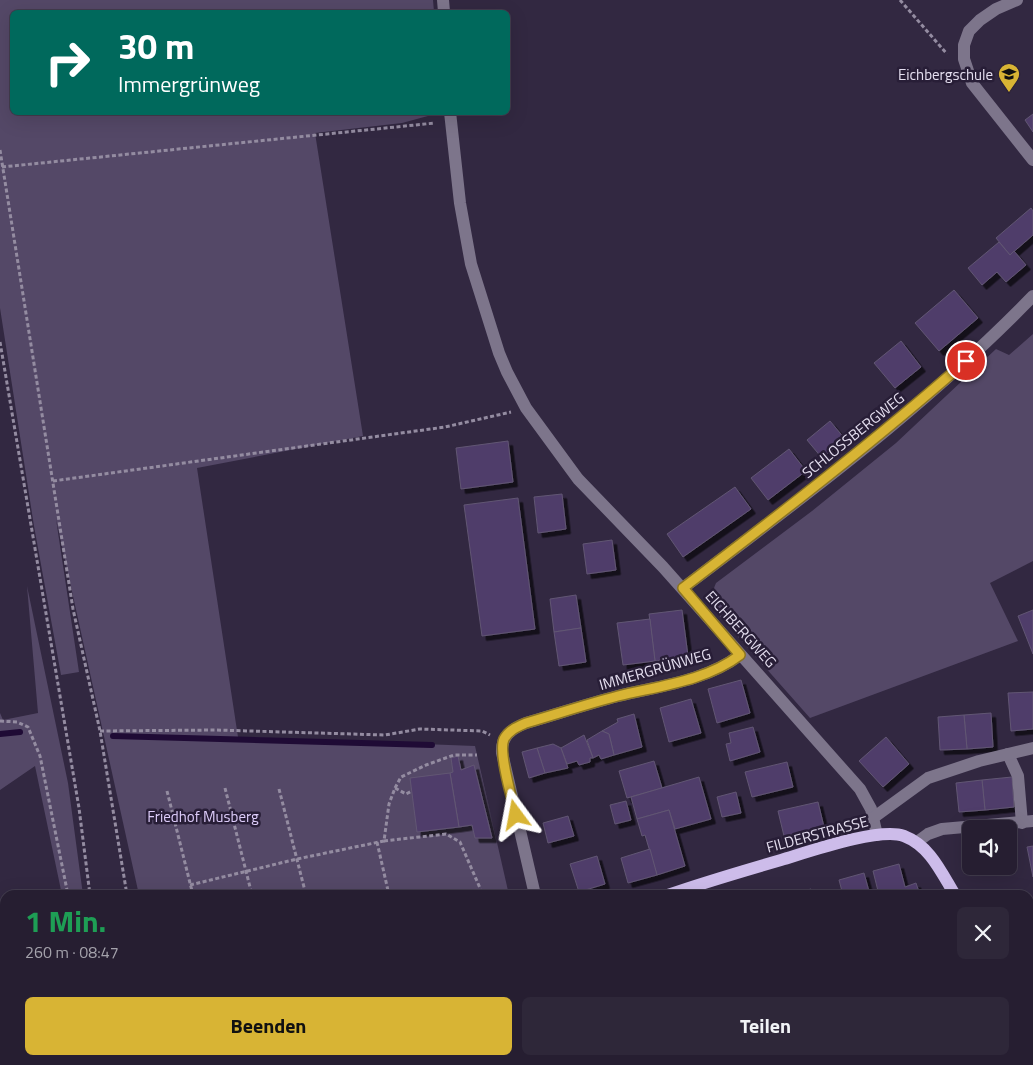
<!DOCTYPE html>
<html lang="de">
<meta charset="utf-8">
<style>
body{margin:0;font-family:"Titillium Web",sans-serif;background:#2e2739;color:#f1f3f6;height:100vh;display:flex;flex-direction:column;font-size:19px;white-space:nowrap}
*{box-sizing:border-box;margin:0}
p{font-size:16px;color:#a4a2ab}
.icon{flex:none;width:28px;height:28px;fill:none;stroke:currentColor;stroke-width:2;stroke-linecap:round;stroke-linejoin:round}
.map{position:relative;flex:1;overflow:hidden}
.drawer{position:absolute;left:0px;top:890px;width:1034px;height:175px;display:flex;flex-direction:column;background:#261e31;border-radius:15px 15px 0 0;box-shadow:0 5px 20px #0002,0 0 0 1px #423c4d}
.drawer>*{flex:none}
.top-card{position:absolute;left:10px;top:10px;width:500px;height:105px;border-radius:8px;box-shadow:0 5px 20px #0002,0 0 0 1px #423c4d;background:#00695c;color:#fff;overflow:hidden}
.buttons{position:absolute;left:962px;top:820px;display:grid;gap:10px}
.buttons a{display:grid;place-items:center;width:55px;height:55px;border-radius:8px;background:#261e31;box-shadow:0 5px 20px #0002,0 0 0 1px #423c4d;font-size:25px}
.pin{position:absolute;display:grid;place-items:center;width:42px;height:42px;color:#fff;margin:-21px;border:2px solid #fff;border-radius:50%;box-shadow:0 1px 5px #0007}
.me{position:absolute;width:55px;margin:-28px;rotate:347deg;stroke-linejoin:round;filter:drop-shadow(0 0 4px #0008)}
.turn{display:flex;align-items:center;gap:18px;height:105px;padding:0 25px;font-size:22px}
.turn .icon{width:65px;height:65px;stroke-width:2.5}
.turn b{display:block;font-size:35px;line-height:42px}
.round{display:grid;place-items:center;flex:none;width:52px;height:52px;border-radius:8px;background:#2e2739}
.summary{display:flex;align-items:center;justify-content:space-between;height:85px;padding:0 25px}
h1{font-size:30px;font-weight:700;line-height:38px;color:#1e9e55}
.cta{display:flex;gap:10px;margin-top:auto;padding:10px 25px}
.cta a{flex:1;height:58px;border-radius:8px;background:#d8b434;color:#111;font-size:20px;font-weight:700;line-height:58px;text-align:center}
.cta a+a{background:#2e2739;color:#f1f3f6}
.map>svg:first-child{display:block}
.green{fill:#544867}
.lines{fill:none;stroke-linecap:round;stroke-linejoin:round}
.stream{stroke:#1f0b35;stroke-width:6}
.building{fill:#503d6b;stroke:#615673;filter:url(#shadow)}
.path{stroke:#948ca1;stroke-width:3;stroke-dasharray:4 2.5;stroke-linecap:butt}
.minor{stroke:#7d758b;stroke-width:12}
.major{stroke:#cdbcea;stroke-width:12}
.route-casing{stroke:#8c7522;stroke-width:12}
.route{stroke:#d8b434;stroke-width:9}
.labels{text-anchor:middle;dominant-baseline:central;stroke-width:5;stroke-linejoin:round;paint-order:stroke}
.poi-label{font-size:15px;fill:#e5dff0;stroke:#281e37;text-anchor:end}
.street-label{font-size:15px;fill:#e5dff0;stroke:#281e37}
.park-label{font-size:15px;fill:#decdfb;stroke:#281e37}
</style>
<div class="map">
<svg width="1033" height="1065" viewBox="0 0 1033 1065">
<defs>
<filter id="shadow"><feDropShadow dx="4.5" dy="4.5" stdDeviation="0" flood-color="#0009"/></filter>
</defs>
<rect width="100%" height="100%" fill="#322841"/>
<!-- green -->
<g class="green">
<path d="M0,0H433L434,12H12V112L439,113L402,123L315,133L363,436L197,468L238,737L475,746L509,895H139L56,519L79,672L61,675L34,526L0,308Z"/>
<path d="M1033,334V561L990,583L1018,641L810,718L716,612C712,601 711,594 716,583L812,511L896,443L996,349L1009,355Z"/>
<path d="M27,586L68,783L83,895H62L35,766L0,790V713L3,720L38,713Z"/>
<path d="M176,1060H367L359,1065H177Z"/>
</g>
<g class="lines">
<!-- stream -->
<g class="stream">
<path d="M0,734L20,732"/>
<path d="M113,736L432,745"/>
</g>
</g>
<!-- building -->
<g class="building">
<path d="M1033,114V132L1025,120Z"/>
<path d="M1031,208L1033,211V235L1010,255L996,238Z"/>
<path d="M999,242L1010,255L1014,251L1026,265L1006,282L997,272L982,285L968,268Z"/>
<path d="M954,290L978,318L939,351L915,323Z"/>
<path d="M901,341L921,367L895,388L874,363Z"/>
<path d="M830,421L845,439L822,458L807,440Z"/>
<path d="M508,441L513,482L461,489L456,448Z"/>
<path d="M789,449L806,471L768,500L751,478Z"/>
<path d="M735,487L751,509L683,557L667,534Z"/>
<path d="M562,494L566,529L538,533L534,497Z"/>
<path d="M518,498L535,629L482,636L464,505Z"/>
<path d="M612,540L616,570L587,574L583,544Z"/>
<path d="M576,595L581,628L554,632L550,599Z"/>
<path d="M682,610L688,656L655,661L649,614Z"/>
<path d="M1033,610V654L1018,616Z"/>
<path d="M650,619L655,661L623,665L617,623Z"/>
<path d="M581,628L586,662L559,666L554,632Z"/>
<path d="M741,680L750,713L717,723L708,689Z"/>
<path d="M1033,692V729L1011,731L1008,693Z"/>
<path d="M691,699L701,733L669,742L660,708Z"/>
<path d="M991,713L993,747L967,749L964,715Z"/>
<path d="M634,714L642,747L614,755L609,734L602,731L618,722L617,719Z"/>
<path d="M964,715L967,749L940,750L938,717Z"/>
<path d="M753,727L760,752L730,761L726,744L731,743L729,733Z"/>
<path d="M602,731L609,734L614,755L601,759L599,755L593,758L587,740Z"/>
<path d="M584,735L593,758H590V762L579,765L577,761L567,764L561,748Z"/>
<path d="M886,737L909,764L883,787L859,761Z"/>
<path d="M553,744L561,748L568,768L545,773L537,748Z"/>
<path d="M537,748L545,773L529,778L522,752Z"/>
<path d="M458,756L461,770L474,765L492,838H475L472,825L459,827L450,773L453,772L451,758Z"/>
<path d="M654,761L662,788L627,798L619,771Z"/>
<path d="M787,762L793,787L752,797L745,772Z"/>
<path d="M450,773L459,827L417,832L410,778Z"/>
<path d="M699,777L711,819L675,829L669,810L637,819L631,797Z"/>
<path d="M1012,777L1014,807L985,810L982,780Z"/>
<path d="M982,780L985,810L959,812L956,783Z"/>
<path d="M736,792L741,813L722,817L717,797Z"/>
<path d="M626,801L631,820L615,824L610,805Z"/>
<path d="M818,802L824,827L784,836L778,811Z"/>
<path d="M669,810L685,866L657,875L645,835L642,836L637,819Z"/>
<path d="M568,816L574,836L548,843L543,823Z"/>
<path d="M1033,846V877L1027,847Z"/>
<path d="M650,849L657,875L628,883L621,858Z"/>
<path d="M597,856L605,884L579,892L570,864Z"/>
<path d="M899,864L905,887L916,883L920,895H879L873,871Z"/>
<path d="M864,873L870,895H843L839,880Z"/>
<path d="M811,889L812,895H789Z"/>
<path d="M449,1060H473L477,1065H442Z"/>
<path d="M687,1060H718L719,1064L688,1065Z"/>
<path d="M939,1060H967L969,1065H941Z"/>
<path d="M967,1060H995L997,1065H969Z"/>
</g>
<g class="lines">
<!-- path -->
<g class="path">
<path d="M900,0L947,54"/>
<path d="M0,150L73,609L100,731L127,895"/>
<path d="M2,167L435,123"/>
<path d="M0,342L79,808L90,895"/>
<path d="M53,481L445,427L511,412"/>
<path d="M0,721L17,722L28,727L40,756L68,895"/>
<path d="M100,731L216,730L385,735L420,729L482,731L490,735"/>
<path d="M225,788L252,895"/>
<path d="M395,788L401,777L426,765L454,755H477"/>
<path d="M279,789L306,895"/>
<path d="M167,791L193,895"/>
<path d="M384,841L446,834L460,842L483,895"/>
<path d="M377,842L389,895"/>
<path d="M190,885L297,859L384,841L389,804L395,788L406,794L412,791"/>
<path d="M92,1060L93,1065"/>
<path d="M110,1060V1065"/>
<path d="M140,1060V1065"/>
<path d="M237,1060L238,1065"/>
<path d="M293,1060L295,1065"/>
<path d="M156,1065V1060"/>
</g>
<!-- minor -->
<g class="minor">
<path d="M443,0L444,12"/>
<path d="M1017,0L996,9L980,20L969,31L964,45V59L972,83L1033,160"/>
<path d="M450,112L460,203L471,264L499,353L507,372L526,408L578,479L663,567L860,789L871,809L877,835"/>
<path d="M683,588C804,497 927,405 1033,296"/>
<path d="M1008,754L1018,776L1022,823"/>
<path d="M873,818L928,778L979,761L1033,748"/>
<path d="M917,842L928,834L942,829L1033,821"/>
<path d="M535,895L502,753C501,736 511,729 526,723C557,714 587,704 618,696C659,686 706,681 740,655"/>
<path d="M666,1060L667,1065"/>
<path d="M783,1065L801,1060"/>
</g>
<!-- major -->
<g class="major">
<path d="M668,895C705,882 743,871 781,860C808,852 879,827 904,836C930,846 941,872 955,895"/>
<path d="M1029,1001L1033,1007"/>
<path d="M375,1065L381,1060"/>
</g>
</g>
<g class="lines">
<!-- route casing -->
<g class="route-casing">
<path id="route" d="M516,815C512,799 498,752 504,739C509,730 517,727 526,723C557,714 587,704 618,696C659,686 706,681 740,655L683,588C779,515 875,441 966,361"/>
</g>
<!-- route -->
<use href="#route" class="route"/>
</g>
<!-- icons -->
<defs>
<g id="school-pin" transform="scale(1.125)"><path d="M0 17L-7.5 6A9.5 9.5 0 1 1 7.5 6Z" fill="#d8b434" stroke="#281e37"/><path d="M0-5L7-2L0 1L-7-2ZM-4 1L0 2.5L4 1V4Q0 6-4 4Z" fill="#111"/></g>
</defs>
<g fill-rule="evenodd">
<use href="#school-pin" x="1009" y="74"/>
</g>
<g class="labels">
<!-- poi labels -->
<g class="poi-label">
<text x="993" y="74">Eichbergschule</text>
</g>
<!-- street labels -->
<g class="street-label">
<text transform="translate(853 435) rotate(-39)">SCHLOSSBERGWEG</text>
<text transform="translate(741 629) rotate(48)">EICHBERGWEG</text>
<text transform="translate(655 669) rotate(-16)">IMMERGRÜNWEG</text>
<text transform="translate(817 834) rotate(-15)">FILDERSTRASSE</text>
</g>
<!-- park labels -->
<g class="park-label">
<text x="203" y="816">Friedhof Musberg</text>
</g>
</g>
</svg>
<div class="buttons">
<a><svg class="icon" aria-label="sound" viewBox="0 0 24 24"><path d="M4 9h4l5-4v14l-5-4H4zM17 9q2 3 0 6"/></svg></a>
</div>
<div class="pin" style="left:966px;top:361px;background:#d93025"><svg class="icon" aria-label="arrive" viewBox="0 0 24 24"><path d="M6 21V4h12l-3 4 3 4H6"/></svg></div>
<svg class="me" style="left:516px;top:815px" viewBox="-20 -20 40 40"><path d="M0-17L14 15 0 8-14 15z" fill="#d8b434" stroke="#fff" stroke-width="4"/></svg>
<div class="top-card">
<div class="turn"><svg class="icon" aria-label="right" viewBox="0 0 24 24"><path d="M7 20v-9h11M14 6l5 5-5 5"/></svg><div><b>30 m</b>Immergrünweg</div></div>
</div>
<section class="drawer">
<div class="summary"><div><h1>1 Min.</h1><p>260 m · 08:47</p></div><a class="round"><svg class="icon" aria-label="close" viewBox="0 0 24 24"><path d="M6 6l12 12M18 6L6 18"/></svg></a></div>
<div class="cta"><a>Beenden</a><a>Teilen</a></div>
</section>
</div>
